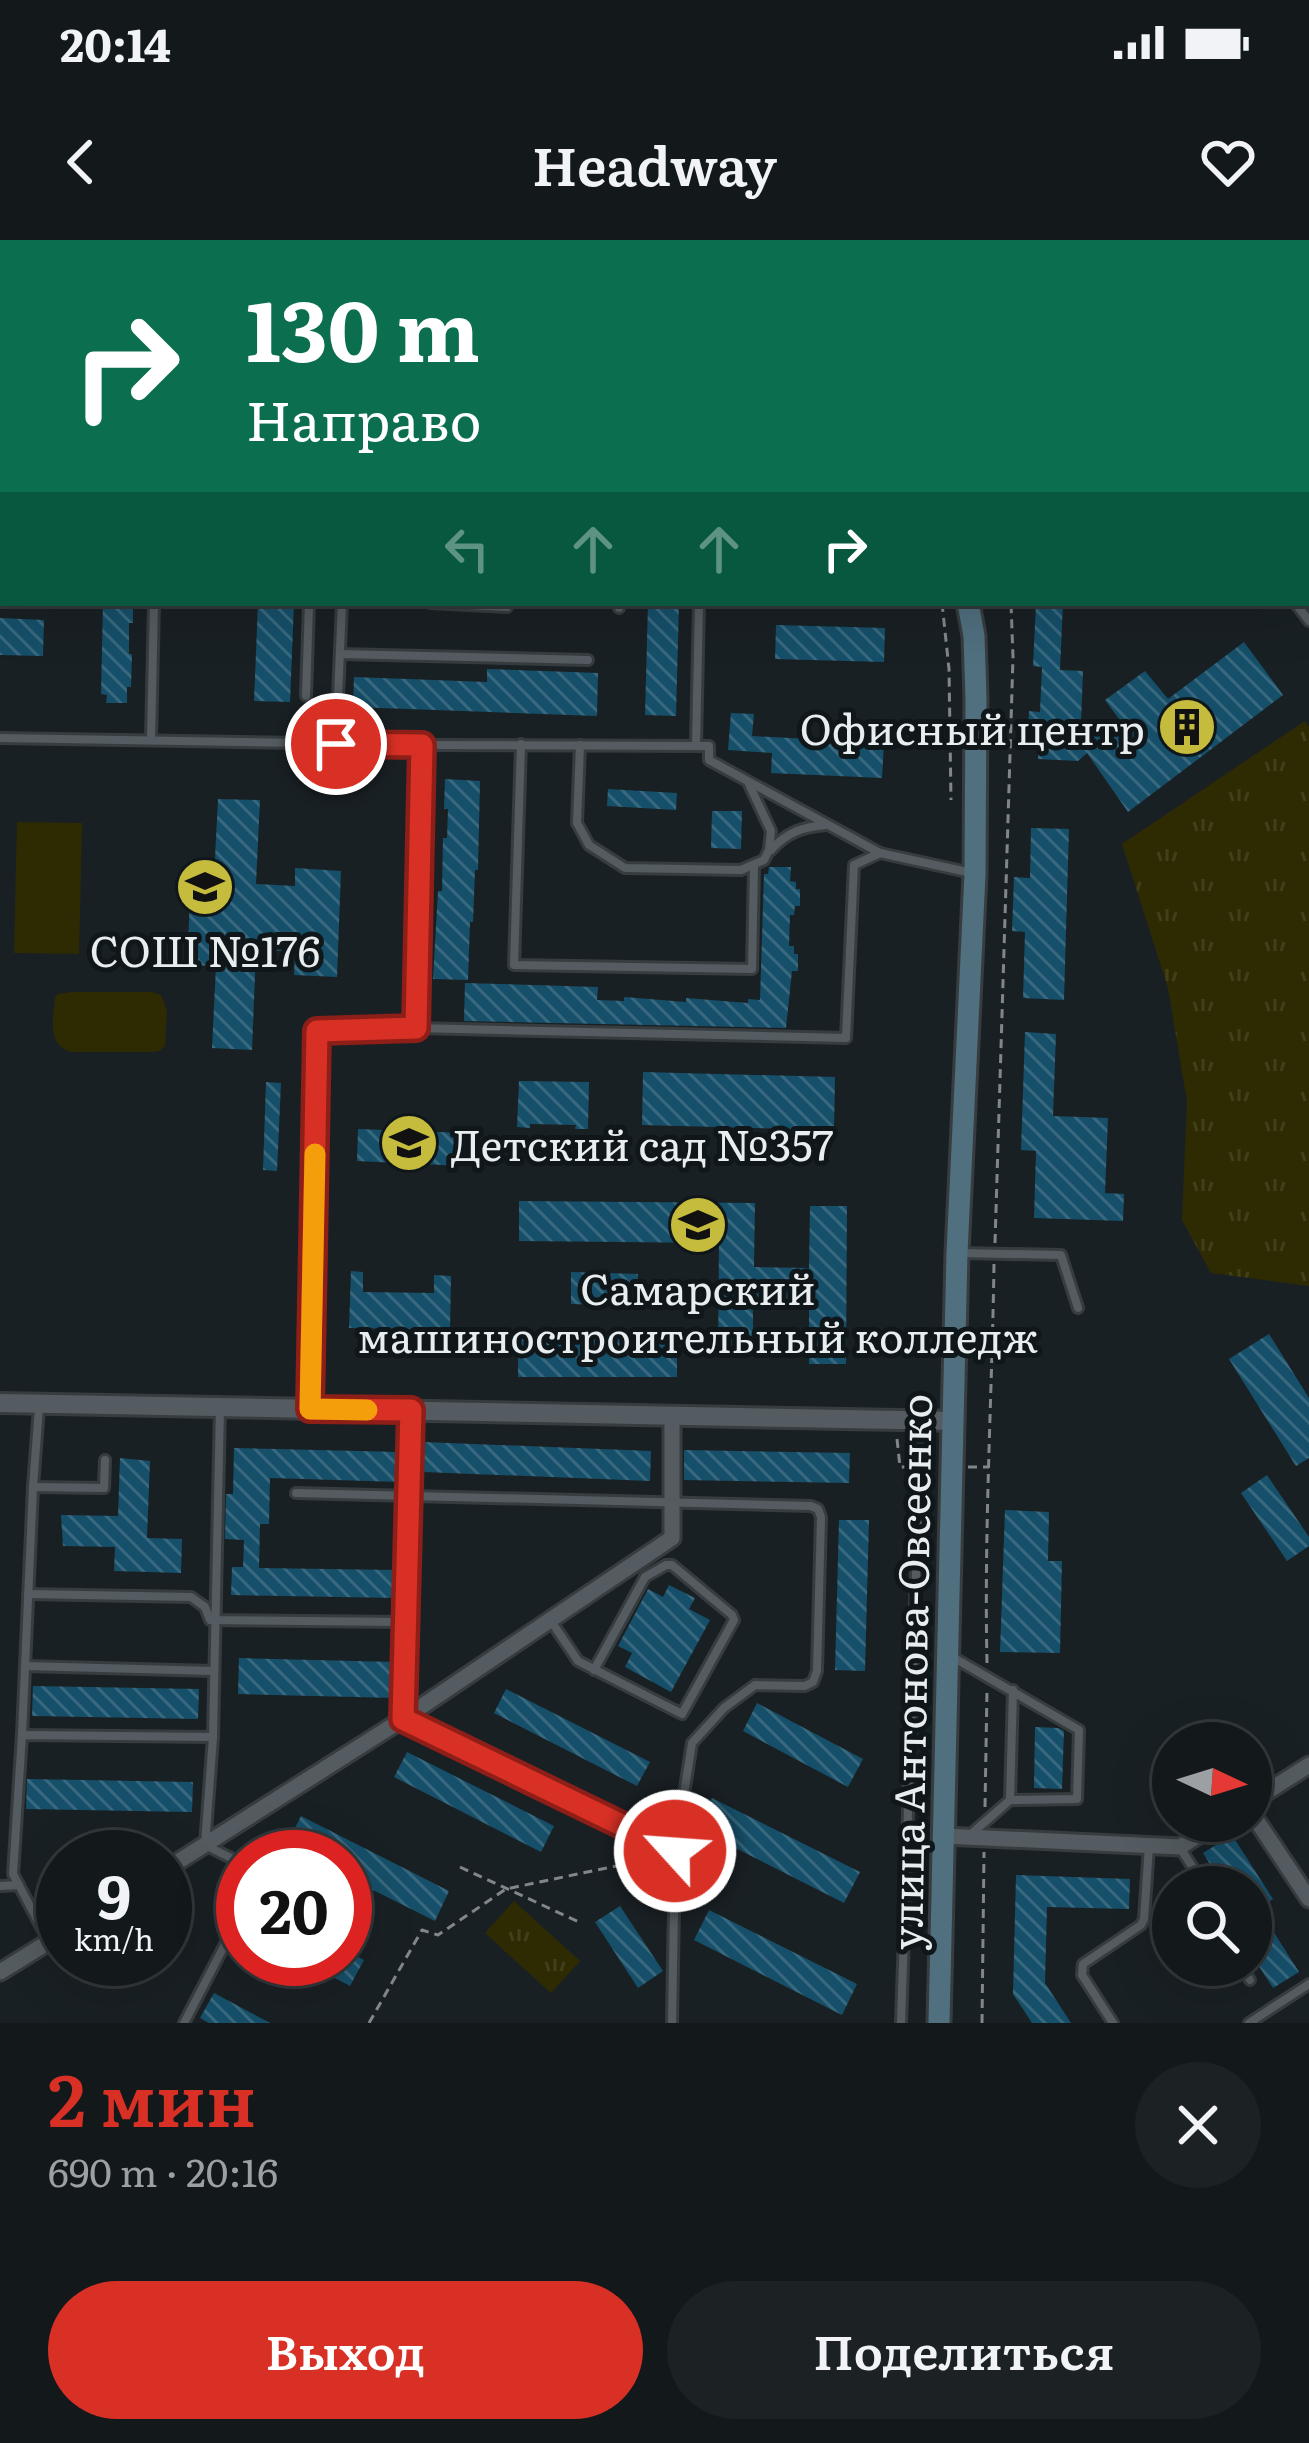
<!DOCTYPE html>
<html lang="ru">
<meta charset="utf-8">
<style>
body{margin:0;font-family:Literata,serif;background:#1c2124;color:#f1f3f6;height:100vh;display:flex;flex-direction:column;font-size:45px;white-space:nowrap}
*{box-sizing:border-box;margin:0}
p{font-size:39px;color:#9da0a3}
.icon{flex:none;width:66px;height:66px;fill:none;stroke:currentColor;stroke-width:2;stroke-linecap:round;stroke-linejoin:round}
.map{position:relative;height:1783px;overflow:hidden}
.drawer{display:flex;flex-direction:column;background:#13181b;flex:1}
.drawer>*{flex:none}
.guide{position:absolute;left:0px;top:0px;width:1311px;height:366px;box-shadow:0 12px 48px #0002,0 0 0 3px #32373a;background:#0b6e4f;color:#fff;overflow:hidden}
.needle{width:78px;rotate:94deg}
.controls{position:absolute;left:1152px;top:1482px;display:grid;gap:24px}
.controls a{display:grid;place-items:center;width:120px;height:120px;border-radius:50%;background:#13181b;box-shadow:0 12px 48px #0002,0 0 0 3px #32373a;font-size:60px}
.speed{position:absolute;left:36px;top:1590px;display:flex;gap:24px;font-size:60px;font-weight:700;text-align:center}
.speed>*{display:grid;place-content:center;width:156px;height:156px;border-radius:50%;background:#13181b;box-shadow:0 12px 48px #0002,0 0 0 3px #32373a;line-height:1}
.speed small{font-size:30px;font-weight:400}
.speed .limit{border:18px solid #d22;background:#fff;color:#111}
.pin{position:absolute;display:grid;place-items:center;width:102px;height:102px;color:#fff;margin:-51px;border:6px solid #fff;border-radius:50%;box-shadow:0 3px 12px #0007}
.me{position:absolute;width:132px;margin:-66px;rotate:296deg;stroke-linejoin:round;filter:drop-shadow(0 0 9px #0008)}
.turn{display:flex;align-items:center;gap:42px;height:252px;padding:0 48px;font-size:54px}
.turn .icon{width:156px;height:156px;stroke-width:2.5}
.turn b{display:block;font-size:84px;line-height:102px}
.lanes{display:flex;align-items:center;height:114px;padding:0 48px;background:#0003;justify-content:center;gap:60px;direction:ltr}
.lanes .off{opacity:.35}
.round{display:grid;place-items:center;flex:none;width:126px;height:126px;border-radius:63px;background:#1c2124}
.head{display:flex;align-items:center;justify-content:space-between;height:204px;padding:0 48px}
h1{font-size:72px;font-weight:600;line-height:90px;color:#d93025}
.action{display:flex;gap:24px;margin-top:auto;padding:24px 48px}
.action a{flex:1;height:138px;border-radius:72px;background:#d93025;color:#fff;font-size:48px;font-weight:600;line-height:138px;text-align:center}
.action a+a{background:#1c2124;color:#f1f3f6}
.status{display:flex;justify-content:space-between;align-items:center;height:84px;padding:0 60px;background:#13181b;direction:ltr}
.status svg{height:33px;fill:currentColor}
header{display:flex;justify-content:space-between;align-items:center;height:156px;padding:0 48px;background:#13181b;font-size:54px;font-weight:600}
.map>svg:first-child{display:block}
.grass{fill:url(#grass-tufts)}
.pitch{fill:#2e2b02}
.building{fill:url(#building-back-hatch)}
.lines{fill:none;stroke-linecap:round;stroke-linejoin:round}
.service-casing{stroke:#373c3f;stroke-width:14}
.minor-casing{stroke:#373c3f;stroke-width:21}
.tertiary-casing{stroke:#373c3f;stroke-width:24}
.secondary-casing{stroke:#373c3f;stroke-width:27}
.path{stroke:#808689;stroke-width:3;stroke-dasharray:9 6;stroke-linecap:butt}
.service{stroke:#545c61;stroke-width:8}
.minor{stroke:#545c61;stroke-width:15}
.tertiary{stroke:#545c61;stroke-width:18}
.secondary{stroke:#506f7f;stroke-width:21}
.tram{stroke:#9a9fa2;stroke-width:3}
.route-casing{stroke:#8d1f18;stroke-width:30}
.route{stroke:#d93025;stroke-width:21}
.slow{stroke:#f59e0b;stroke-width:21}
.labels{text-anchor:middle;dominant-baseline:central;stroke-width:10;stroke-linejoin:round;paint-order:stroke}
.poi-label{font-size:42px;fill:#e8edef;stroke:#10171a}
.street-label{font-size:42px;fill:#e8edef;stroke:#10171a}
</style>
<div class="status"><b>20:14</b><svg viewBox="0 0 49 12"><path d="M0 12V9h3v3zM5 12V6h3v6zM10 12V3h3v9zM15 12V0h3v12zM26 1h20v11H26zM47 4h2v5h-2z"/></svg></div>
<header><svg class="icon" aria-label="back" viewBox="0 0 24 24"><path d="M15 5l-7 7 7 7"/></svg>Headway<svg class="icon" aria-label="heart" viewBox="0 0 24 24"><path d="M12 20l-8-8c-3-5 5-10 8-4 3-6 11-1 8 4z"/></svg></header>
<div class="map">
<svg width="1309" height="1783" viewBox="0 0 1309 1783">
<defs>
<pattern id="grass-tufts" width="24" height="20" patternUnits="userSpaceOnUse" patternTransform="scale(3)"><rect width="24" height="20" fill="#2e2b02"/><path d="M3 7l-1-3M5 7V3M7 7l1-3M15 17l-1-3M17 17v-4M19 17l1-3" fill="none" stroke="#42401b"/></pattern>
<pattern id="building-back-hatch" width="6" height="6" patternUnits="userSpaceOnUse" patternTransform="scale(3)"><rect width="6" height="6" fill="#164f69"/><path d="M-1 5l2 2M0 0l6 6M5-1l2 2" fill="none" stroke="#38697f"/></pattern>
</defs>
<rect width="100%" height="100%" fill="#192024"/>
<!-- grass -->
<g class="grass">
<path d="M1305,481L1309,487V1046L1211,1033L1182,980L1187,861L1168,748L1122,604Z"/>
<path d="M514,1661L580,1721L551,1753L485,1693Z"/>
</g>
<!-- pitch -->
<g class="pitch">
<path d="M17,582L82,583L79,714L14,713Z"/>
<path d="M71,752H152L161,755L167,770L165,806L159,811L152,812H71C47,805 53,779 55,758L58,754Z"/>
</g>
<!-- building -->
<g class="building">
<path d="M103,363H133V383H129V414H132L131,447H127V463H106L107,455L101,454Z"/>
<path d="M258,363H294L290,462L254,461Z"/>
<path d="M648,363H679L676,476L645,475Z"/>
<path d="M1036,363H1063L1060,430L1083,431L1081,482L1122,483L1105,460L1145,431L1168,459L1244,402L1283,455L1128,572L1087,513L1078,521L1038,519L1039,496H1028L1029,471L1040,472L1042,427L1033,426Z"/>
<path d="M0,378L44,380L43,416L0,415Z"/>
<path d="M776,385L885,388L884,422L775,419Z"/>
<path d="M487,429L598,433L597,476L353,467L354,437L487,442Z"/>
<path d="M731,473L754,474L752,496L884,503L882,538L771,533L772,513L728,510Z"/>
<path d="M445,539L480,541L478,630H475L473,682H470L468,740L433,739L438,651H442L443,598H447L448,569H444Z"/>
<path d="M608,549L677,553L676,570L607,566Z"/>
<path d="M218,559L260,560L256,644L295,646V628L341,631L337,737L294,735L295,711L256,710L252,810L212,808L216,726L187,725L191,636L214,637Z"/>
<path d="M712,571H742L741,609L711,608Z"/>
<path d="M1031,588L1069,589L1064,760L1023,758L1025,692L1012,691L1014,637L1030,638Z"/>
<path d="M769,627H791L790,641L796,642V649H800V666H795L794,675H790L789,706H794V714H798V731H792L786,788L464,781L465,743L598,747L597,760L624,761V757L686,762V758L748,763V759L760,760L764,634H768Z"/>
<path d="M1025,792L1056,794L1053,876L1108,878L1105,953L1124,954L1123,981L1034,978L1036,911L1021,910Z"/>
<path d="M643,832L835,837L834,890L642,885Z"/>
<path d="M519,841L589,842L588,889H575L576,885L530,884V888L517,887Z"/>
<path d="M266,842L281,843L277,931L263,930Z"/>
<path d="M358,889L464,893L463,926L357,921Z"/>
<path d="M519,961L755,963L754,1027L809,1028L810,966H847L846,1124H809V1063L753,1062V1115H718L719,1003L519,1001Z"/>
<path d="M351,1031L363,1032V1052L434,1053V1035L451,1036L450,1090L349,1088Z"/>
<path d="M571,1032L638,1034L637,1066L571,1064Z"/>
<path d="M1269,1094L1309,1158V1218L1296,1226L1229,1119Z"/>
<path d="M518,1097L677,1098V1137H518Z"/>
<path d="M424,1202L651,1211L650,1241L423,1232Z"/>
<path d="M234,1208L400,1212V1242L270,1238L269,1284H260L259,1328L396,1330V1358L231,1355L232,1327H243L244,1300L225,1299L226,1254H233Z"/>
<path d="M684,1210L850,1213L849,1243L684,1240Z"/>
<path d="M120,1218L150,1221L147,1298L182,1299L181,1333L114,1331L115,1307L63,1306L61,1275L118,1276Z"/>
<path d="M1267,1235L1309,1297V1306L1287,1321L1241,1253Z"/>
<path d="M1005,1270L1049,1272L1048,1321H1062L1060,1413L1000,1412Z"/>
<path d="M839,1280H869L865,1431L835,1430Z"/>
<path d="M669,1345L695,1358L689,1369L710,1380L671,1452L625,1427L632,1413L618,1406L648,1349L663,1357Z"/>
<path d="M239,1418L396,1422L395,1458L238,1454Z"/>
<path d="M33,1446L199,1449L198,1479L32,1476Z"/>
<path d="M506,1449L650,1522L637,1546L494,1473Z"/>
<path d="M757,1463L863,1519L848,1547L743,1491Z"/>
<path d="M1035,1487L1058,1488L1064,1491L1062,1549L1034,1548Z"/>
<path d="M407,1512L554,1586L541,1612L394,1537Z"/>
<path d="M27,1539L193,1542L192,1572L26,1569Z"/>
<path d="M712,1558L860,1632L844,1663L696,1588Z"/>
<path d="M301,1576L449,1651L435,1681L345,1636V1617H307L286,1606Z"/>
<path d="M1232,1595L1273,1659L1259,1669L1299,1732L1273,1748L1251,1714V1647H1224L1203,1613Z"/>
<path d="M1016,1635L1130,1639L1129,1669L1047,1667L1045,1743L1071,1783H1032L1013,1754Z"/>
<path d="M620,1666L663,1731L638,1748L595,1682Z"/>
<path d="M709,1670L857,1744L842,1775L694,1700Z"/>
<path d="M345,1710L364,1720L350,1746L300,1719H345Z"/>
<path d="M214,1753L270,1783H209L200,1778Z"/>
</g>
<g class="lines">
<!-- service casing -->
<g class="service-casing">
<g id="service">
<path d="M213,3V0"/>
<path d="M345,3L346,0"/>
<path d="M403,3V0"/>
<path d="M787,3V0"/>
<path d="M0,86H3"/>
<path d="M0,226H3"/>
<path d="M431,363L507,367"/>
<path d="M1295,363L1309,381"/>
<path d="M619,368V363"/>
<path d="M340,414L588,420"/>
<path d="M306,456L309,363"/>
<path d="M0,498L422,505L709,506V520L880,613L972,633"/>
<path d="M151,500L154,363"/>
<path d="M336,504L342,363"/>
<path d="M521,504L514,725L752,729L754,626"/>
<path d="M580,505L577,583L589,605L625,628L741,630L764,620L769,610L771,591L748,542"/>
<path d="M696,505L699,363"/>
<path d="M771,610C787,592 803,587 826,585"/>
<path d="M416,788L422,505"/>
<path d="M962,1013L1061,1015L1078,1068"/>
<path d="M310,1167L317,791L416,788L846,798L854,625L880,613"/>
<path d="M411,1171L403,1479L675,1611"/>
<path d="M33,1247L104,1248L105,1220"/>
<path d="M296,1253L811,1266L818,1269L821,1277L817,1431L813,1442L805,1446L755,1445L724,1468L692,1503L675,1611L672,1783"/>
<path d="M28,1354L191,1357L205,1367L210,1380L404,1382"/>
<path d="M551,1381L578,1421L682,1474L734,1380L732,1375L672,1325H666L645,1337L594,1430"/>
<path d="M949,1415L1079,1490L1077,1559L1010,1560L970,1595"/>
<path d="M25,1426L214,1431"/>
<path d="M22,1495L33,1247L39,1167"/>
<path d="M213,1497L205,1605L243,1624"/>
<path d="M1010,1560L1013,1450"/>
<path d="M1181,1609L1205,1647"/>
<path d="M0,1646L19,1645"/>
<path d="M48,1700L13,1634L22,1495L213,1497L220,1167"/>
<path d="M1241,1725L1250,1740"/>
<path d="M184,1783L243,1670"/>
<path d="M901,1783L921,1183"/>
<path d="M1113,1783L1082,1735L1083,1724L1141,1685L1144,1679L1149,1606"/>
<path d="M1249,1783L1309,1744"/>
</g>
</g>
<!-- minor casing -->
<g class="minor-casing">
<g id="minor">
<path d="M163,3V0"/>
<path d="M623,3V0"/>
<path d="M1251,1562L1309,1525"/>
<path d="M1251,1572L1309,1659"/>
<path d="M944,1596L1180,1607L1221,1581"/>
<path d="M165,1630L403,1479L672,1298V1176"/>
<path d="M0,1732L63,1693"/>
</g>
</g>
<!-- tertiary casing -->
<g class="tertiary-casing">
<path id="tertiary" d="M0,1163L954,1181"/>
</g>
<!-- secondary casing -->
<g class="secondary-casing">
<g id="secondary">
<path d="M1023,0L1025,3"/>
<path d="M861,3L864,0"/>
<path d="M1075,3L1077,0"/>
<path d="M0,39H3"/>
<path d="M0,63H3"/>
<path d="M939,1783L957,1013L975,634L976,458L974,396L968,363"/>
</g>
</g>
<!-- path -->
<g class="path">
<path d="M1100,0L1102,3"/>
<path d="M0,10H3"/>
<path d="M1308,79L1309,78"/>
<path d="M942,363L949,429L951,560"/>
<path d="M995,1003L1013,417L1011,363"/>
<path d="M897,1199L900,1227H911"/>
<path d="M968,1227H989"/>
<path d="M987,1423C984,1290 992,1157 994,1024"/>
<path d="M985,1567L987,1450"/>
<path d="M460,1627L579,1682"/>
<path d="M369,1783L422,1690L438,1695L506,1649L621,1625"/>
<path d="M982,1783L984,1612"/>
</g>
<!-- service -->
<use href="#service" class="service"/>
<!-- minor -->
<use href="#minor" class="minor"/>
<!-- tertiary -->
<use href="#tertiary" class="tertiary"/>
<!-- secondary -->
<use href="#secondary" class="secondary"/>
<!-- tram -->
<g class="tram">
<path d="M1080,0L1082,3"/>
<path d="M1308,332L1309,333"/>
</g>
</g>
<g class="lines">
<!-- route casing -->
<g class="route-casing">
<path id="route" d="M336,504L422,505L416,788L317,791L310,1169L411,1170L403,1479L675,1611"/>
</g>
<!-- route -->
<use href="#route" class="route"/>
<!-- slow -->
<path class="slow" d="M315,914L310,1169L367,1170"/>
</g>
<!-- icons -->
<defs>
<g id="building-disc" transform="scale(3)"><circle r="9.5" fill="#c5bc3d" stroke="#10171a"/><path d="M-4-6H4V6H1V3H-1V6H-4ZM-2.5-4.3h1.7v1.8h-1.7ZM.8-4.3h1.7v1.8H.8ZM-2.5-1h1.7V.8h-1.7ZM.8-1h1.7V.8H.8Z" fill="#111"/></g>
<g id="school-disc" transform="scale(3)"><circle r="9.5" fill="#c5bc3d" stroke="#10171a"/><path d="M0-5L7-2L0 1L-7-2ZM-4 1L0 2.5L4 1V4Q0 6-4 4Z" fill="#111"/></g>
<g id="university-disc" transform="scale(3)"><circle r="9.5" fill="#c5bc3d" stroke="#10171a"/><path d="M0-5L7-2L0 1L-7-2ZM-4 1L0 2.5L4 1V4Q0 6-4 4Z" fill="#111"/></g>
</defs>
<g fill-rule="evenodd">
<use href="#building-disc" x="1187" y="487"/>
<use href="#school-disc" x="205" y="647"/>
<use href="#school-disc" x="409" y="903"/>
<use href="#university-disc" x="698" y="985"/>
</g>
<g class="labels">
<!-- poi labels -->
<g class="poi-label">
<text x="1145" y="487" text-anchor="end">Офисный центр</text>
<text x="205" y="709">СОШ №176</text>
<text x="451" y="903" text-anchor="start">Детский сад №357</text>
<text x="698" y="1047">Самарский<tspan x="698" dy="48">машиностроительный колледж</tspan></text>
</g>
<!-- street labels -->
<g class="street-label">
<text transform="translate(909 1432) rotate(-89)">улица Антонова-Овсеенко</text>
</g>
</g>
</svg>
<div class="controls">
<a><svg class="needle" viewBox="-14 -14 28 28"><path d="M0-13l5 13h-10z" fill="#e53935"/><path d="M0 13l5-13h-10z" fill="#9da0a3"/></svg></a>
<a><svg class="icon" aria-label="search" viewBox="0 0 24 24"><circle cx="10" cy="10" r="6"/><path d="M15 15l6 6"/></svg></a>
</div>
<div class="speed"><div>9<small>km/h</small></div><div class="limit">20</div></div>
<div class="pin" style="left:336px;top:504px;background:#d93025"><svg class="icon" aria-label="arrive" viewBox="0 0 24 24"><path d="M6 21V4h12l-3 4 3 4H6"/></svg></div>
<svg class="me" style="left:675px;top:1611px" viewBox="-20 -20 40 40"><circle r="17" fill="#d93025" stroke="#fff" stroke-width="3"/><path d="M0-11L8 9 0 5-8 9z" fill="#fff"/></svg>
<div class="guide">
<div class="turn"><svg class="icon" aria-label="right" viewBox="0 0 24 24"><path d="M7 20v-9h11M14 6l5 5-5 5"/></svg><div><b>130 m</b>Направо</div></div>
<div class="lanes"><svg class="icon off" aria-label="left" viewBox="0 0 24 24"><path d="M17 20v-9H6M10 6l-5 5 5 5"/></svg><svg class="icon off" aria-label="ahead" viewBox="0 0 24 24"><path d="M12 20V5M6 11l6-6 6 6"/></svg><svg class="icon off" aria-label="ahead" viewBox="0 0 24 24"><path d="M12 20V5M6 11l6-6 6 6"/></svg><svg class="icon" aria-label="right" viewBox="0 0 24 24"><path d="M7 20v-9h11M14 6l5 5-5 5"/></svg></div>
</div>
</div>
<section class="drawer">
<div class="head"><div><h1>2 мин</h1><p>690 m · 20:16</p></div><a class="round"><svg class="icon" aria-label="close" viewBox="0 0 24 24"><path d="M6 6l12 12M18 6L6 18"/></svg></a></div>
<div class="action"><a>Выход</a><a>Поделиться</a></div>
</section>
